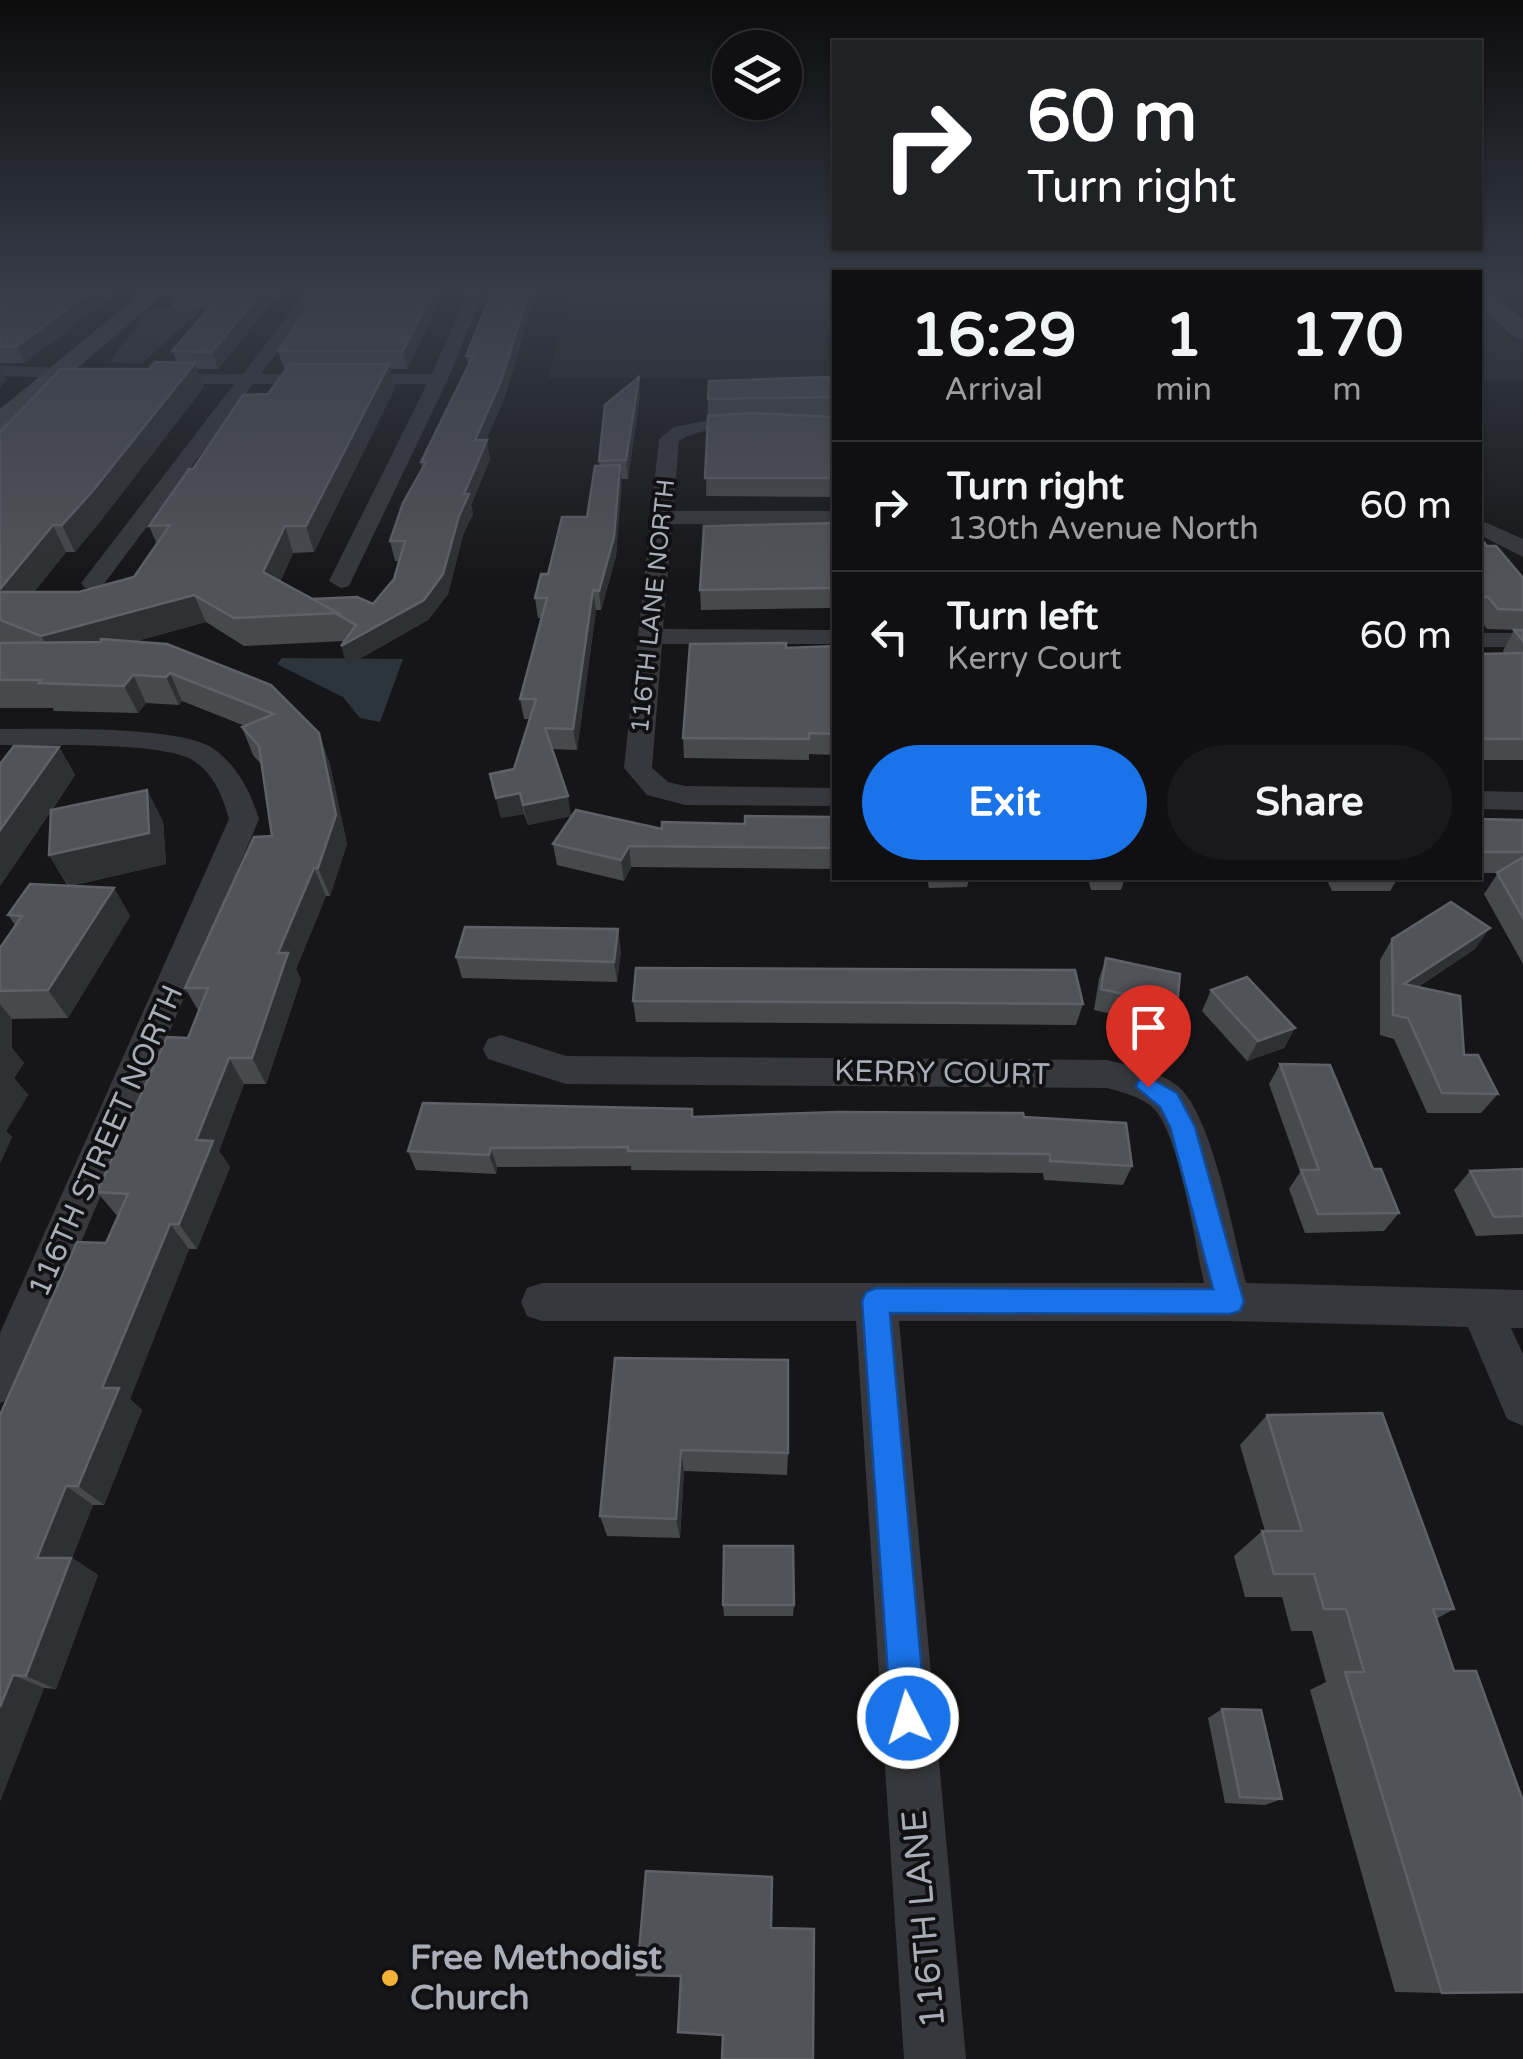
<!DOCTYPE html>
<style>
body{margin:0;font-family:"Varela Round",sans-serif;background:#19191b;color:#f1f3f6;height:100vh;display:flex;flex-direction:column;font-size:38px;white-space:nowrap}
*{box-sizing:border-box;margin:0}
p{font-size:32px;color:#9c9d9f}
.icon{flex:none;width:55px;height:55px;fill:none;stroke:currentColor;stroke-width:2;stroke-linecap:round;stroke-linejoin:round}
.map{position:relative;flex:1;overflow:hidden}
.drawer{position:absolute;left:832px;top:270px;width:650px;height:610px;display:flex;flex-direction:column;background:#101012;border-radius:0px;box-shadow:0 2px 8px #0004,0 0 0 2px #303032}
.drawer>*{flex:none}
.guide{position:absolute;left:832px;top:40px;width:650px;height:210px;border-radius:0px;box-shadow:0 2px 8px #0004,0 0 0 2px #303032;background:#202124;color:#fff;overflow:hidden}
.tools{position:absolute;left:712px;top:30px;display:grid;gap:20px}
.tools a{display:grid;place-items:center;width:90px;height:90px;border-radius:50%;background:#101012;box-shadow:0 2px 8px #0004,0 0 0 2px #303032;font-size:50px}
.pin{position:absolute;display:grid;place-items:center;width:85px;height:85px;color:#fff;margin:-102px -42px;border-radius:50% 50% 50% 0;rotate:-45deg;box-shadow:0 0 10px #0007}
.pin .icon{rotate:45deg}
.me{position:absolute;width:110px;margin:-55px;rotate:355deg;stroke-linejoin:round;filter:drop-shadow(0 0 8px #0008)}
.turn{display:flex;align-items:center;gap:35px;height:210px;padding:0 30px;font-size:45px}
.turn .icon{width:130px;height:130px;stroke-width:2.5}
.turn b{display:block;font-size:70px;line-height:85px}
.eta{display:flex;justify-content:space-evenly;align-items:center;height:170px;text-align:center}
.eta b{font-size:60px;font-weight:800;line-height:70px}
.action{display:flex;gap:20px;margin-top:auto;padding:20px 30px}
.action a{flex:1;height:115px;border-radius:60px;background:#1a73e8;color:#fff;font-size:40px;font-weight:800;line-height:115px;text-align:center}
.action a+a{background:#19191b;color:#f1f3f6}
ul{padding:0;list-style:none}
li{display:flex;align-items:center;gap:30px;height:130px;padding:0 30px;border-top:2px solid #303032}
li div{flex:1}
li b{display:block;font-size:38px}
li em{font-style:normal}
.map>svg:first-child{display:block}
.green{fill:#1e261f}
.water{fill:#2c353c}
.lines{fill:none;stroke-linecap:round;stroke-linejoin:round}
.street{fill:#37383d;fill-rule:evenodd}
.secondary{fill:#45474d;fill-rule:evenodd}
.wall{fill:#47494d}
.shaded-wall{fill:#2f3033}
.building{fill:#525359;stroke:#5f6168;stroke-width:2.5}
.route{fill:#1a73e8;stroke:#114b97;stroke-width:2.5}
.poi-dot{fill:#f2b134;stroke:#111113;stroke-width:4}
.labels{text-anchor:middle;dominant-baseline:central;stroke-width:8;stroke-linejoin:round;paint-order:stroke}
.far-street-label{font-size:25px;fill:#a8adb8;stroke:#111113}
.street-label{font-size:30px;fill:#a8adb8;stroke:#111113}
.near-street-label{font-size:35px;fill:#a8adb8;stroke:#111113}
.near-poi-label{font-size:35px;font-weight:bold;fill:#a8adb8;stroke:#111113;text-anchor:start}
</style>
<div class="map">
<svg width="1523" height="2059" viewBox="0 0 1523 2059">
<rect width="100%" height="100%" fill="#161618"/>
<!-- green -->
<g class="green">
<path d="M573,288H835V379L547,378Z"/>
<path d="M1480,301L1523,339V381L1480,380Z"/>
</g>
<!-- water -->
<g class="water">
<path d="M155,308H203L141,364L110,362L144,314Z"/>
<path d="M282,658L403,659L380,722L360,718L343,697L277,664Z"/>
</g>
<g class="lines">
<!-- street -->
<g class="street">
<path d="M469,288H485L448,379L349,586L341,588L329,581L427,384H253L101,588H85L81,583L85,578L234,384H156L150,383V375L243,374L304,294L310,292L318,297L261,374H432Z"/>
<path d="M0,366L94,369L103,374L94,379L0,376Z"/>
<path d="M721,418L835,419V431C793,430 713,418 679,441L673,511H835V525L672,524L663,629L835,630V644H662L652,768L668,782L685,786L835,788V806L685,805L647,795L624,768L659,439L674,427Z"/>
<path d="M1480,520L1523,539V557L1480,535Z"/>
<rect x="1480" y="633" width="43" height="14"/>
<path d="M0,729C45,729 181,725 214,749C238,767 250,791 259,819L16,1397L0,1403V1333L229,819C223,797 214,774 194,761C164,741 40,746 0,745Z"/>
<path d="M1480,791L1523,792V810L1480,809Z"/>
<path d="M501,1035L566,1056L1107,1060C1130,1066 1160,1071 1179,1087C1213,1118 1234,1237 1246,1283L1523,1290V1328H1511L1523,1354V1426L1507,1419L1468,1327L1230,1321H899L966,2059H904L856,1321H542L527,1316L521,1302L527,1288L542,1283H1204C1195,1242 1180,1141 1156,1111C1144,1097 1124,1093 1107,1088L566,1084L488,1059L483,1049L488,1039Z"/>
</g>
<!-- secondary -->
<g class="secondary">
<path d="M147,288H172L51,390L10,430L0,432V409Z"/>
<path d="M1480,288L1488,289L1523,319V339L1514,337L1480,306Z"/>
</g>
</g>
<!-- wall -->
<g class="wall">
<path d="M0,288L25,363H0Z"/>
<path d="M171,288H283L218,369H197L204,387L102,519L75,552H66L34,592H79L134,577L157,544L149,526L193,469L268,394L286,369H284L278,351L322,288H446L407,369H390L395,388L314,552L293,553L280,582L311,599L373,604L394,579L399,561H395L390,541L422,469L421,462L468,366L466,356L494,288H542L537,289L504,399L486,440L490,459L471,505L473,514L463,535L448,594L428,620L347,666L344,641L244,646L206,622L133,642L271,685L329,761L347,844L330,896H326L296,969L301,980L266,1084H244L219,1151L230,1167L197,1249H189L130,1399L142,1410L104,1505H93L72,1558L98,1575L56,1689L44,1688L0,1801V1415L106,1243L118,1217L97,1192L188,1038L199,1012L185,988L272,836L261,764L253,755L242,727L245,726L182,701L179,705L146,703L138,713L54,711L53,708H0V643H4L0,642V432L149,369L177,362L172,351L208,309L173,308L167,292Z"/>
<path d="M830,382H835V415L810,416L835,417V497L706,496L708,399Z"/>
<path d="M640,395L628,479H621L616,556L601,610H596L577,750L552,749L571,816L528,825L524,814L501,818L490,774L514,769L529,719H524L520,699L542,618H538L535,598L548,574L587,517L600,466L599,461Z"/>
<path d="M835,523V599H830V608L701,610L700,590Z"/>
<path d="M1480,538L1487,546L1523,578V760H1480V654H1505L1503,651L1514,630H1519L1487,629L1480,620Z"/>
<path d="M835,646V755L809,754V760L684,758L683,738L786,648Z"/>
<path d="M59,747L75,775L52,810L163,821L166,864L70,886L114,888L130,916L68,1018L12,1019V1048L24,1063L14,1078L28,1095L6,1131L12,1137L0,1163V948L15,925L8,915L68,886L49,855L51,811L0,886Z"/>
<path d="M835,817V869L631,867L624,881L557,865L553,844L662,829Z"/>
<path d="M1480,819L1523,820V964L1484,894L1498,873H1480Z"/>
<path d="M927,878H1032L1031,881L969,879L967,887L929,888Z"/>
<path d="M1088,878H1125L1121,890H1091Z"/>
<path d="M1326,878H1398L1390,891H1332Z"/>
<path d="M1392,939L1475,949L1418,987L1464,1055L1498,1094L1481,1113H1427L1394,1039L1380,1035V960Z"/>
<path d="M621,950L617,982L462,978L456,957Z"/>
<path d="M1106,958L1177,1006L1168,1026L1094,1010L1099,979Z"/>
<path d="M1211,990L1295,1028L1284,1048L1247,1061L1202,1011Z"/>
<path d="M633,1001L1083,1004L1076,1025L636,1022Z"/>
<path d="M1280,1064L1373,1169L1399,1213L1384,1231L1305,1233L1289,1189L1300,1172L1269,1084Z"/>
<path d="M692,1109L693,1117H1024L1132,1166L1123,1185L1044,1180L1043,1173L631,1170V1166L497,1167L496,1174L416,1170L408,1151Z"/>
<path d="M1523,1169V1234L1476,1236L1454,1190L1470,1171Z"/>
<path d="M615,1358L788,1453L787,1475L684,1471L680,1538L607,1536L600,1516Z"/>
<path d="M1267,1415L1454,1609L1436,1619L1442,1993L1395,1992L1310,1690L1326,1682L1312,1631H1291L1282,1597H1245L1234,1556L1262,1531H1265L1240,1445Z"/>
<path d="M723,1605H794L793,1616H724Z"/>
<path d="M1222,1709L1282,1799L1265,1805L1225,1803L1208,1718Z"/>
</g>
<!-- shaded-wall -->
<g class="shaded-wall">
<path d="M96,288H124L25,363L17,346Z"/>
<path d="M265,288H283L218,369L212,352Z"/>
<path d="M435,288H446L407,369L403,351Z"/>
<path d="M530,288H537L504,399L478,459L475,440Z"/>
<path d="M195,363L204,387L102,519L75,552L62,525Z"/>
<path d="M0,364L7,380L0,387Z"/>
<path d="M389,364L395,388L314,552L306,526Z"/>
<path d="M639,377L640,395L628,479L626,460Z"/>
<path d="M487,440L490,459L471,505L473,514L463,535L448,594L428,620L347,666L341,646L459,516L464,494Z"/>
<path d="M620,465L622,484L616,556L601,610L599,591Z"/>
<path d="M53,525L66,552L12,620L0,597V589Z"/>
<path d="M285,526L293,553L272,599L263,572Z"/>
<path d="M593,590L596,610L577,750L573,729Z"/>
<path d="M194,595L206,622L56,663L41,636Z"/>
<path d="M170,673L182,701L179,705L166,677Z"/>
<path d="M133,675L146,703L138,713L124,686Z"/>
<path d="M319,733L329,761L347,844L330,896L318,868Z"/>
<path d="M59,747L75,775L0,886V830Z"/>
<path d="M147,790L163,821L166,864L69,886L49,855Z"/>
<path d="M520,793L524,814L501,818L496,798Z"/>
<path d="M568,796L571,816L528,825L523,805Z"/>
<path d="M629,846L631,867L624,881L621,860Z"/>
<path d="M314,868L326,896L296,969L301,980L266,1084L252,1058L278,953Z"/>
<path d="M114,888L130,916L68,1018L48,990Z"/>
<path d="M1490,928L1475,949L1391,1004L1404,984Z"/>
<path d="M618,929L621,950L617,982L614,962Z"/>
<path d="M0,1004L12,1019V1048L24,1063L14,1078L28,1095L6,1131L12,1137L0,1163Z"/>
<path d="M1295,1028L1284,1048L1247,1061L1258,1041Z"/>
<path d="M229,1058L244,1084L219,1151L230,1167L197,1249L179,1224L196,1140Z"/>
<path d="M491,1148L497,1167L496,1174L489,1155Z"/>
<path d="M170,1224L189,1249L130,1399L142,1410L104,1505L78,1486L102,1388Z"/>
<path d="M681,1450L684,1471L680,1538L676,1519Z"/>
<path d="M66,1486L93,1505L72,1558L98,1575L56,1689L26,1676L37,1558Z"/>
<path d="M13,1675L44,1688L0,1801V1707Z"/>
</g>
<!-- building -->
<g class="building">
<path d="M0,288H96L17,346H0Z"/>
<path d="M171,288H265L212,352L172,351L222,293L167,292Z"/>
<path d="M322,288H435L403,351H278Z"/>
<path d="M494,288H530L501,381L475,440H487L464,494H469L459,516L443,574L424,600L341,646L356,625L311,599L357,597L373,604L394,579L405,541H390L403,503L426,462H421L473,356H466Z"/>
<path d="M155,362L195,363L91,493L62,525H53L0,589V432L61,369H149Z"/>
<path d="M290,364H389L306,526H285L263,572L338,613L234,618L194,595L41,636L0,620V592H79L134,577L170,525L149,526L189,469H193L243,395L268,394Z"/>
<path d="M639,377L626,460L599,461L605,405Z"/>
<path d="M830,377V382H835V397L708,399L709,381Z"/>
<path d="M754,413L835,417V478H705L708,416Z"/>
<path d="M620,465L614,537L599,591L593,590L573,729L545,728L568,796L523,805L520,793L496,798L490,774L514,769L536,699H520L547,598H535L541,574H548L562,517H587L595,466Z"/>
<path d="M835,523V580H831V588L700,590L704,526Z"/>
<path d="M1480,538L1487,546H1496L1523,578V610L1498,609L1488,597H1480Z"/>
<path d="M1514,630H1523V641Z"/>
<path d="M101,639L167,644L271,685L319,733L336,815L318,868H314L278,953H288L252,1058H229L196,1140L213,1141L179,1224H170L102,1388H119L78,1486H66L37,1558H71L26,1676L13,1675L0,1707V1415L77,1242L106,1243L128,1194L97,1192L167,1037L188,1038L208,988H185L254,837L272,836L259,746L242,727L274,714L170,673L166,677L133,675L124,686L39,683L41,680H0V643L101,642Z"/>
<path d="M786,643V648L835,646V734L809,733V739L683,738L690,644Z"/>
<path d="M1523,653V739H1480V654Z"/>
<path d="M14,746L59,747L0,830V764Z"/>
<path d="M147,790L149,833L49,855L51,810Z"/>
<path d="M576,810L662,829V822L745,824V816L835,817V848L629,846L621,860L553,844Z"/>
<path d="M1480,819L1523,820V852H1480Z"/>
<path d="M1523,857V918L1497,873Z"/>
<path d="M30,884L114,888L48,990L0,991V948L22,916L8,915Z"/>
<path d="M1451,902L1490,928L1404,984L1460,996L1464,1055H1478L1498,1094L1442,1093L1408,1018L1393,1015L1392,939Z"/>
<path d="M465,927L618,929L614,962L456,957Z"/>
<path d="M1106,958L1180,974L1177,1006L1101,989Z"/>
<path d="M636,968L1075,970L1083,1004L633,1001Z"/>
<path d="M1247,977L1295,1028L1258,1041L1211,990Z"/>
<path d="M1280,1064L1330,1065L1373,1169H1381L1399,1213L1318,1214L1301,1170H1319Z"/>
<path d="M423,1103L692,1109V1117L838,1112L1023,1113L1024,1117L1126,1123L1132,1166L1050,1161V1154L628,1151V1147L491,1148L489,1155L408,1151Z"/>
<path d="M1523,1169V1216L1494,1217L1470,1171Z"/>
<path d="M615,1358L788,1360V1453L681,1450L676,1519L600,1516Z"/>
<path d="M1382,1413L1454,1609H1433L1454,1671H1476L1523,1801V1992L1442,1993L1345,1672H1364L1346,1609H1324L1314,1574H1274L1262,1531H1302L1267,1415Z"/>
<path d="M724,1546H793L794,1605H723Z"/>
<path d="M1222,1709L1261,1710L1282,1799L1240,1797Z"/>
<path d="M646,1871L772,1877L771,1928L814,1929L813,2059H722L723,2035L678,2032L681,1976L637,1975Z"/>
</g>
<!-- sky -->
<linearGradient id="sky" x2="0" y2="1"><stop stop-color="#0c0c0d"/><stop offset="0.5" stop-color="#363c48"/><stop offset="1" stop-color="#363c48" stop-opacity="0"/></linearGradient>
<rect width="1523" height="577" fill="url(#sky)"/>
<!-- route -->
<path class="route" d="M1148,1077L1177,1093L1195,1127L1244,1302L1240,1311L1230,1314L890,1313L926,1718L921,1730L908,1735L896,1730L891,1718L862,1301L866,1292L876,1288L1213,1289L1170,1127L1160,1107L1136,1087L1139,1080Z"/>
<!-- markers -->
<circle class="poi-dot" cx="390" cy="1978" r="10"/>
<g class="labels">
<!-- far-street labels -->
<g class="far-street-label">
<text transform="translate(653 606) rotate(-84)">116TH LANE NORTH</text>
</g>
<!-- street labels -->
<g class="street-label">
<text transform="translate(942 1073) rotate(1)">KERRY COURT</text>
<text transform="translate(106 1141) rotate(-66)">116TH STREET NORTH</text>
</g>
<!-- near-street labels -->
<g class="near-street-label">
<text transform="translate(924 1919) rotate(-95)">116TH LANE</text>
</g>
<!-- near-poi labels -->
<g class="near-poi-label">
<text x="410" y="1958">Free Methodist<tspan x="410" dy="40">Church</tspan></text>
</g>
</g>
</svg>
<div class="tools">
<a><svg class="icon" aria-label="layers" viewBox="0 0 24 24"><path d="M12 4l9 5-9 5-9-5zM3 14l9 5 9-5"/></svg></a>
</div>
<div class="pin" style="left:1148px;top:1087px;background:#d93025"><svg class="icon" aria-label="arrive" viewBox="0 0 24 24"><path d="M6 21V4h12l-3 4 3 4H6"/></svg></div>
<svg class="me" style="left:908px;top:1718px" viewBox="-20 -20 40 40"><circle r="17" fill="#1a73e8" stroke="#fff" stroke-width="3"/><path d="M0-11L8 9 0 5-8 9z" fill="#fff"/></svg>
<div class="guide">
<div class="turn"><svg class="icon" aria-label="right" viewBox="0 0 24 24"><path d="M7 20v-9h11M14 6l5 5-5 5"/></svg><div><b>60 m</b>Turn right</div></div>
</div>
<section class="drawer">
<div class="eta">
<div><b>16:29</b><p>Arrival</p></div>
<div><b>1</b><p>min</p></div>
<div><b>170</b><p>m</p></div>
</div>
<ul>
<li><svg class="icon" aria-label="right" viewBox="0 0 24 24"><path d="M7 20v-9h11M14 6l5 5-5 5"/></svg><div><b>Turn right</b><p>130th Avenue North</p></div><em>60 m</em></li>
<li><svg class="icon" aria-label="left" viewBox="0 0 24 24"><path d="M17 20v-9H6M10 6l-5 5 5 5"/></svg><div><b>Turn left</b><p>Kerry Court</p></div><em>60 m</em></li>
</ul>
<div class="action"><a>Exit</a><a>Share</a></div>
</section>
</div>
